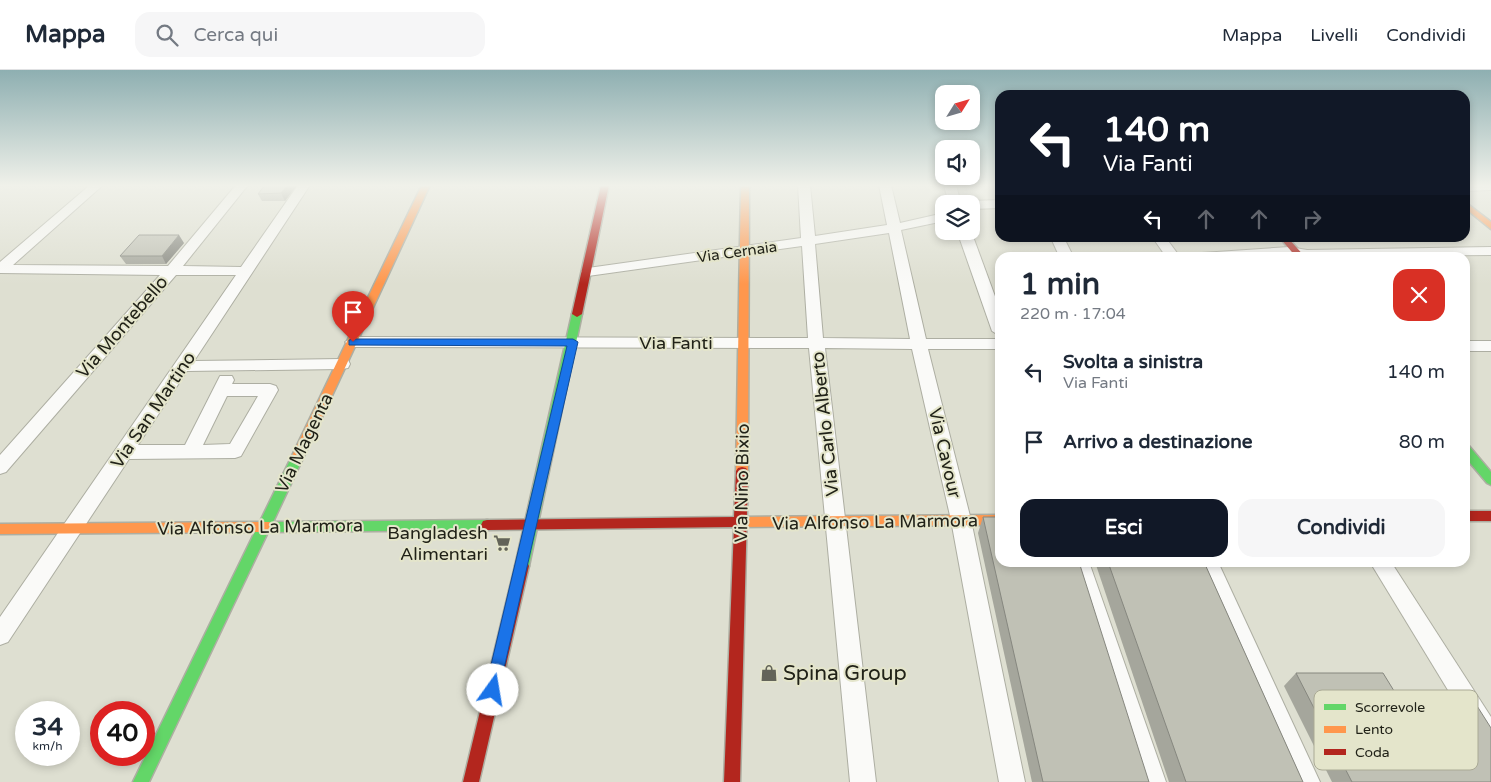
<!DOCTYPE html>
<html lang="it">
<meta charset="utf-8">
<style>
body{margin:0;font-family:"Varela Round",sans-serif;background:#f6f6f7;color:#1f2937;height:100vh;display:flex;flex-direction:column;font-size:19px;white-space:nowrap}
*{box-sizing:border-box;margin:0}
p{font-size:16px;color:#747a83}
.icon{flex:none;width:28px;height:28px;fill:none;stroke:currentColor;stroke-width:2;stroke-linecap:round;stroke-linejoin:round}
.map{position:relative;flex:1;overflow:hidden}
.sheet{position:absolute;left:995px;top:182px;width:475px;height:315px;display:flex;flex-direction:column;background:#fff;border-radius:15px;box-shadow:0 2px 8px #0003}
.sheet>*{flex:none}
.banner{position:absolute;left:995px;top:20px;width:475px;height:152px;border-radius:15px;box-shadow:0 2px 8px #0003;background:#111827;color:#fff;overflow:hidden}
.needle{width:32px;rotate:53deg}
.tools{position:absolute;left:935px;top:15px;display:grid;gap:10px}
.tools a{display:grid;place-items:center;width:45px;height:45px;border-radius:10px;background:#fff;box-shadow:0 2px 8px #0003;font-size:25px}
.speed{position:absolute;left:15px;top:631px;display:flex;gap:10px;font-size:25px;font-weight:700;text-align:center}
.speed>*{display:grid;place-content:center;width:65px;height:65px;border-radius:50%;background:#fff;box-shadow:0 2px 8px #0003;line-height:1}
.speed small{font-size:12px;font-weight:400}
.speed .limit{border:8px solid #d22;background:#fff;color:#111}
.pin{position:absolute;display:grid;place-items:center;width:42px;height:42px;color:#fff;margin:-51px -21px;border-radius:50% 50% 50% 0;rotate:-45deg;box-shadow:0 0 5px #0007}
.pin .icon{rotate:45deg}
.me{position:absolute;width:55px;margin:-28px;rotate:13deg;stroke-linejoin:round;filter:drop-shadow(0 0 4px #0008)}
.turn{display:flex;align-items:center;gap:18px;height:105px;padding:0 25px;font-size:22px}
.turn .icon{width:65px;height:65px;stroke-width:2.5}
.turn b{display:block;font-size:35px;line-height:42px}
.lanes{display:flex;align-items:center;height:48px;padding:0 25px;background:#0003;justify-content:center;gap:25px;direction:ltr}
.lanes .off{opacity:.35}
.round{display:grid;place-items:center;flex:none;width:52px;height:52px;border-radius:15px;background:#f6f6f7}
.head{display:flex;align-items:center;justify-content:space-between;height:85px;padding:0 25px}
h1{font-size:30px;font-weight:800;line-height:38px}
.primary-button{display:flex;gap:10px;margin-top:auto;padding:10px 25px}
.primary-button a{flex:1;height:58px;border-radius:15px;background:#111827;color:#fff;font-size:20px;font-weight:800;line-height:58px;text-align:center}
.primary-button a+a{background:#f6f6f7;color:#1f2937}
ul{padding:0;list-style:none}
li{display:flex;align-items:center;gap:15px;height:70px;padding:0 25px}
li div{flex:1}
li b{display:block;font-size:19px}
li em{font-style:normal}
header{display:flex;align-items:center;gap:30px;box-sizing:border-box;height:70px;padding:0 25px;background:#fff;border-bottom:1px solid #e0e1e3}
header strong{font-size:24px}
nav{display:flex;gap:28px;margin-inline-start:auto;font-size:18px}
.search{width:350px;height:45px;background:#f6f6f7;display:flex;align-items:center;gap:12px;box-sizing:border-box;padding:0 18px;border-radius:15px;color:#747a83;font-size:19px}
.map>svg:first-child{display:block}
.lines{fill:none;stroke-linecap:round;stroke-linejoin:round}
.street-casing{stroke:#adaea2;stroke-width:2}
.fast-casing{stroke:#adaea2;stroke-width:3}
.slow-casing{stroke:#adaea2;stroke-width:3}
.jam-casing{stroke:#adaea2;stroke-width:3}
.street{fill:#fafaf8;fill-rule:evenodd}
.fast{fill:#63d668;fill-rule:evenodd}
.slow{fill:#ff974d;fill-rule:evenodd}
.jam{fill:#b3261e;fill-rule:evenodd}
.wall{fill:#a5a69c;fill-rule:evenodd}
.shaded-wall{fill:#86877f}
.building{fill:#c0c1b5;stroke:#86877f;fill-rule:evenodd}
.route{fill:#1a73e8;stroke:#114b97}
.labels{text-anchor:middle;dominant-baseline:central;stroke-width:4;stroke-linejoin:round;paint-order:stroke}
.far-street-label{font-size:15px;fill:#212218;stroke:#e4e5cb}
.street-label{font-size:18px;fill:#212218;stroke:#e4e5cb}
.poi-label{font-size:18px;fill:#212218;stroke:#e4e5cb;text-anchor:end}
.near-poi-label{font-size:21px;fill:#212218;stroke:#e4e5cb;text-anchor:start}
.key{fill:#e4e5cb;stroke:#aaaa95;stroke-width:1}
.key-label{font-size:14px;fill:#212218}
</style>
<header>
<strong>Mappa</strong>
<div class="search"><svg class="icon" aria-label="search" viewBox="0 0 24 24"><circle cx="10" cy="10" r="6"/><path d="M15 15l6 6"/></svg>Cerca qui</div>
<nav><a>Mappa</a><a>Livelli</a><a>Condividi</a></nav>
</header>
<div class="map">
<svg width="1491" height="712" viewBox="0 0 1491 712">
<rect width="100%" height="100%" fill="#dedfd1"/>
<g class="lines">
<!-- street casing -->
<g class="street-casing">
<g id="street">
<path d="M90,115H103L13,195L168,196L236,115H248L183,196L241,197L298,115H310L194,291L342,289L348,290L350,294L348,298L342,299L187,301L138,375H185L220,306H232L234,310L232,314H270L276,316L278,320L241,386L235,388L129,389L8,572L0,575V547L236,205H176L6,402L0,404V385L160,205L0,203V192ZM227,326H258L230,374L203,375Z"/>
<path d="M798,115H810L815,166L887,155L879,115H891L900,153L944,143V151L901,160L926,269H1000V279H928L971,450L1025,712H999L951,450L912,279L825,278L876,712H850L809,278L353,277L345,272L353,267L808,268L802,176L588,206L581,202L588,198L801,168ZM889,163L910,269L823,268L815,174Z"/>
<path d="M944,115H956L961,134H949Z"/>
<path d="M1465,115H1491V120L1465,121Z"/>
<path d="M1000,130V138L971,139V134H965L971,131Z"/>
<path d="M957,161H971L1000,240V266L992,261Z"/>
<path d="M1051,168H1064L1074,188H1060Z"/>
<path d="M1153,168H1166L1180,187L1187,184L1289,177L1307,180L1491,177V185L1167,188Z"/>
<rect x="1465" y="271" width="26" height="10"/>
<path d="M1069,492H1089L1166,712H1140Z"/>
<path d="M1198,492H1218L1320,712H1294Z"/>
<path d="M1370,492H1391L1491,647V680L1482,676Z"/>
</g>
</g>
<!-- fast casing -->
<g class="fast-casing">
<g id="fast">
<path d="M577,241L582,244L529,496L527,500L522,501L517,500L515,496L572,244Z"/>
<path d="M1465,375L1469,376L1491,402V415L1487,413L1465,387Z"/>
<path d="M297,384L301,385L303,388L273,452L487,450L491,451L493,455L491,459L487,460L268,462L149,712H133L291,388L293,385Z"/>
</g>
</g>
<!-- slow casing -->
<g class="slow-casing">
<g id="slow">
<path d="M422,115H430L303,388L301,391H293L291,388Z"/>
<path d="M741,115H749L748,401L746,404H738L736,401Z"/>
<path d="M1465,132L1491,152V159L1465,138Z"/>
<path d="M1000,445V455L741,457L737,456L735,452L737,448L741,447Z"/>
<path d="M269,452L273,453L275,457L273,461L269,462L0,464V454Z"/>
</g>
</g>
<!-- jam casing -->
<g class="jam-casing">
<g id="jam">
<path d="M601,115H609L582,244L577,247L572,244Z"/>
<path d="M1280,168H1288L1306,188H1297Z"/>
<path d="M742,397L746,398L748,401L740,712H724L734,457L487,460L483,459L481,455L483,451L487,450L734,447L736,401L738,398Z"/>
<rect x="1465" y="441" width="26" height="10"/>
<path d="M522,491L527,492L529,496L479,712H463L515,496L517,492Z"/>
</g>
</g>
<!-- street -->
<use href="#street" class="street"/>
<!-- fast -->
<use href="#fast" class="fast"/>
<!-- slow -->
<use href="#slow" class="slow"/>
<!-- jam -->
<use href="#jam" class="jam"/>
</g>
<!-- wall -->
<g class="wall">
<path d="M297,115L285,131H262L258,124Z"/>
<path d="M184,173L166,194H126L120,186Z"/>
<path d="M983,447L1149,712H1032L978,463Z"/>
<path d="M1095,492H1204L1303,712H1169Z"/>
<path d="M1296,603L1399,629L1491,712H1332L1284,616ZM1359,642H1384L1402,670H1376Z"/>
</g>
<!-- shaded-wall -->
<g class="shaded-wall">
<path d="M288,115H297L285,131L281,123Z"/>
<path d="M179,165L184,173L166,194L162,186Z"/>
</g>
<!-- building -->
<g class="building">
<path d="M265,115H288L281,123L258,124Z"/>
<path d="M139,165H179L162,186H120Z"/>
<path d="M983,447H1000V492H1079L1149,712H1043Z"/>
<path d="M1108,492H1204L1303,712H1186Z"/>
<path d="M1296,603H1383L1399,629L1472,628L1491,658V712H1352ZM1351,629H1399L1425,670H1376Z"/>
</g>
<!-- sky -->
<linearGradient id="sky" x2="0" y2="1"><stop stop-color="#8eafb1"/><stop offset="0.54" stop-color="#f0f1ea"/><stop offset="1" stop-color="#f0f1ea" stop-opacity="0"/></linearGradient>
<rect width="1491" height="214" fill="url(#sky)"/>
<!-- route -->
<path class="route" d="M353,269H573L578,272L498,625L493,627L487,625L485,620L567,276L349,275V270Z"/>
<!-- icons -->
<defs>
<g id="supermarket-bare" transform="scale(1.35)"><path d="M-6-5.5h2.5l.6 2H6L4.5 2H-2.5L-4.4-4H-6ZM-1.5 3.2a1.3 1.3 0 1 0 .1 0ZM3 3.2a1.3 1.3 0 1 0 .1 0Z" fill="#636459" stroke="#e4e5cb" stroke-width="2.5" paint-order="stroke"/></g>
<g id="shop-bare" transform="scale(1.35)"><path d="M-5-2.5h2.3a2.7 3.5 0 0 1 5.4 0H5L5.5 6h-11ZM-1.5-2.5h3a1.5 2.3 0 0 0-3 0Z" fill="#636459" stroke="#e4e5cb" stroke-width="2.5" paint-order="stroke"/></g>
</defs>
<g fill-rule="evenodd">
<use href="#supermarket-bare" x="502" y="473"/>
<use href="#shop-bare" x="769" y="603"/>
</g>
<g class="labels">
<!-- far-street labels -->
<g class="far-street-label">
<text transform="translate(737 182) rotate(-8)">Via Cernaia</text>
</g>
<!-- street labels -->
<g class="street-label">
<text transform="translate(122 257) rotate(-49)">Via Montebello</text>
<text x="676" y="273">Via Fanti</text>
<text transform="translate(153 340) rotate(-56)">Via San Martino</text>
<text transform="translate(825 354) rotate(-96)">Via Carlo Alberto</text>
<text transform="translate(304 373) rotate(-64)">Via Magenta</text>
<text transform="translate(945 383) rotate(77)">Via Cavour</text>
<text transform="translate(742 413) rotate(-89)">Via Nino Bixio</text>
<text transform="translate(875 452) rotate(-1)">Via Alfonso La Marmora</text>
<text transform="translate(260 457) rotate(-1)">Via Alfonso La Marmora</text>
</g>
<!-- poi labels -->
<g class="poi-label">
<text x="488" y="463">Bangladesh<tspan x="488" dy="21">Alimentari</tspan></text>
</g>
<!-- near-poi labels -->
<g class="near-poi-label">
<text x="783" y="603">Spina Group</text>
</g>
</g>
<!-- legend -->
<rect x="1314" y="620" width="164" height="80" rx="8" class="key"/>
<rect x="1324" y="634" width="22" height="6" fill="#63d668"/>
<rect x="1324" y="656" width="22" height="7" fill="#ff974d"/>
<rect x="1324" y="679" width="22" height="6" fill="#b3261e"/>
<g class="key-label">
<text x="1355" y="642">Scorrevole</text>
<text x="1355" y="664">Lento</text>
<text x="1355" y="687">Coda</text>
</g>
</svg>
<div class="tools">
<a><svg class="needle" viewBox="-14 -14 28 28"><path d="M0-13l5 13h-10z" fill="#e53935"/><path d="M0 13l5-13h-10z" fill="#747a83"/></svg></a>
<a><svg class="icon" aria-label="sound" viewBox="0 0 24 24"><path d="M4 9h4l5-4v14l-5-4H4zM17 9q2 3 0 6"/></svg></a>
<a><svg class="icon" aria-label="layers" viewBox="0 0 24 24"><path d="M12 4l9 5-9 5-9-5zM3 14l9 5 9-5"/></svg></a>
</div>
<div class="speed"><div>34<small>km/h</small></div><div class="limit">40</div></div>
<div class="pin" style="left:353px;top:272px;background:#d93025"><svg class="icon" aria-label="arrive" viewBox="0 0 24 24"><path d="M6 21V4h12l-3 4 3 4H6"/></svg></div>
<svg class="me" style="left:493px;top:620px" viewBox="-20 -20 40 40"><circle r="19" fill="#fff"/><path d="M0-13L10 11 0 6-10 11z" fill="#1a73e8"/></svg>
<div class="banner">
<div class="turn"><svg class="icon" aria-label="left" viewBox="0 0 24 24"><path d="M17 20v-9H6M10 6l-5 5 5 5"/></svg><div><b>140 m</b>Via Fanti</div></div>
<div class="lanes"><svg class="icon" aria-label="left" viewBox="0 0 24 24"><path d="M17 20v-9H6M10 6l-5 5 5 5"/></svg><svg class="icon off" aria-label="ahead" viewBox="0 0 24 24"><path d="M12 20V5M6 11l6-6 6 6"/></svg><svg class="icon off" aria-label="ahead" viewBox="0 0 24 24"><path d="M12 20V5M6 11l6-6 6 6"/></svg><svg class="icon off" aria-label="right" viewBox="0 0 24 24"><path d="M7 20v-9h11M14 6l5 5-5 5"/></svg></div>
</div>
<section class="sheet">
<div class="head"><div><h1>1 min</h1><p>220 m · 17:04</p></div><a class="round" style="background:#d93025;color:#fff"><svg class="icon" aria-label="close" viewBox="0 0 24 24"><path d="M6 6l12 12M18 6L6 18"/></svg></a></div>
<ul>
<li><svg class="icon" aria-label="left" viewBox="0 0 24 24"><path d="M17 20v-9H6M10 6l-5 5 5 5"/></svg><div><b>Svolta a sinistra</b><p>Via Fanti</p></div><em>140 m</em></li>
<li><svg class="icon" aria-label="arrive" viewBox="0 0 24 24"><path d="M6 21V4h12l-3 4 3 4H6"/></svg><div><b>Arrivo a destinazione</b></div><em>80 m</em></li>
</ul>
<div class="primary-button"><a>Esci</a><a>Condividi</a></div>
</section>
</div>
